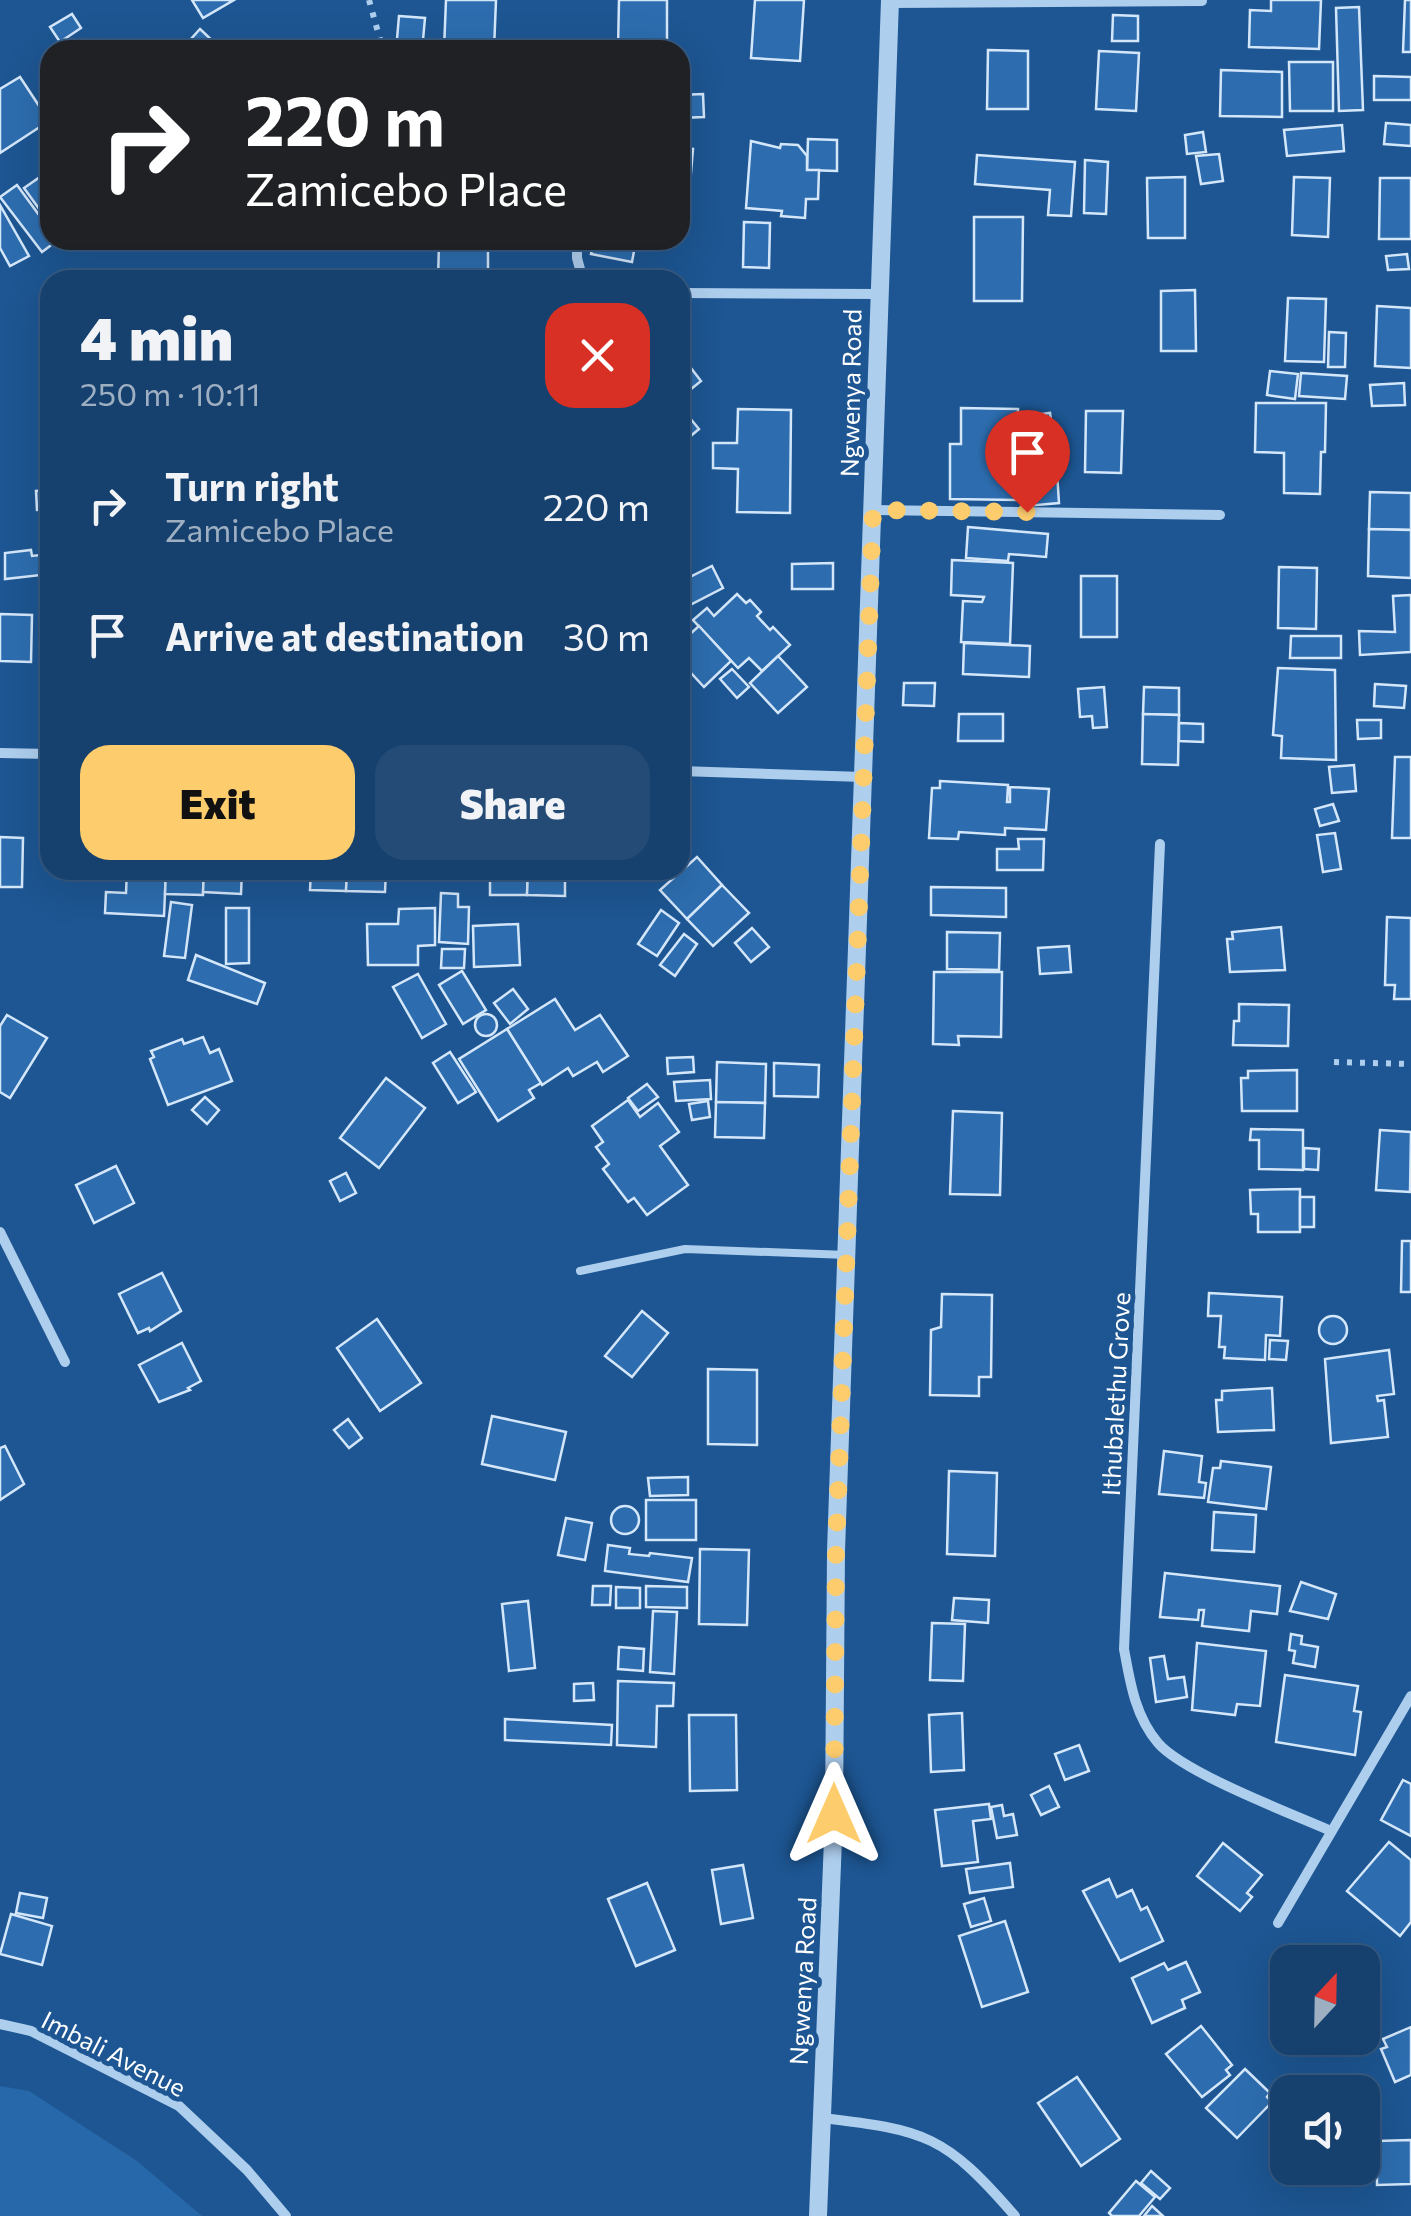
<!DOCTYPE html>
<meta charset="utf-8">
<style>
body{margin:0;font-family:Commissioner,sans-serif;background:#234b76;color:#f1f3f6;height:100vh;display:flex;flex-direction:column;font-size:38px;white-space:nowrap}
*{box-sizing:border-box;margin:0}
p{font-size:32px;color:#9eafc2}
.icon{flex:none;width:55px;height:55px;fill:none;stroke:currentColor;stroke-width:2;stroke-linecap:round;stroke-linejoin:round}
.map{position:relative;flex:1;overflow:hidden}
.drawer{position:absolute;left:40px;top:270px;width:650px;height:610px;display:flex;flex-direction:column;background:#16406e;border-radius:30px;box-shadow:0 10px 40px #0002,0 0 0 2px #355981}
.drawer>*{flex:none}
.guide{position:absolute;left:40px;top:40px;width:650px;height:210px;border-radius:30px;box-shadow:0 10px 40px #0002,0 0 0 2px #355981;background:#202124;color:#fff;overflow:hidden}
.needle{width:65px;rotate:22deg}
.buttons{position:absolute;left:1270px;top:1945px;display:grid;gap:20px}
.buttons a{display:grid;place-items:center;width:110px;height:110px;border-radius:20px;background:#16406e;box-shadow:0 10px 40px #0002,0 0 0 2px #355981;font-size:50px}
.pin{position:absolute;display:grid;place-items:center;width:85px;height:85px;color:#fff;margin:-102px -42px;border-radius:50% 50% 50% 0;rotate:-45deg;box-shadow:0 0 10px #0007}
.pin .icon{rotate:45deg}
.me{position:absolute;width:110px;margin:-55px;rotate:0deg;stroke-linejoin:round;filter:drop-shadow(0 0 8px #0008)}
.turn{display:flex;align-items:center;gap:35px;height:210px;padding:0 40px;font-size:45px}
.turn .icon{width:130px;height:130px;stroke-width:2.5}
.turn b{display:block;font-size:70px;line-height:85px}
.round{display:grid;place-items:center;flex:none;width:105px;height:105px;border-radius:30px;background:#234b76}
.headline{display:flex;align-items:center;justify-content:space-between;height:170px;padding:0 40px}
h1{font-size:60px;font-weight:800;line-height:75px}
.button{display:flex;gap:20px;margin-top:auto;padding:20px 40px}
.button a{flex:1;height:115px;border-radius:30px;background:#fdcc6d;color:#111;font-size:40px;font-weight:800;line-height:115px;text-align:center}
.button a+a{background:#234b76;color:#f1f3f6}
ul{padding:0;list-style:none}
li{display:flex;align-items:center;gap:30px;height:130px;padding:0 40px}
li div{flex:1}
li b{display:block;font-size:38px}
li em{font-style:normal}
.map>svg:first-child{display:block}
.green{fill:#2768aa}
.building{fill:#2d6daf;stroke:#d4e7fa;stroke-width:2.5}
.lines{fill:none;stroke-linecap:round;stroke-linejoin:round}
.path{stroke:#aeceee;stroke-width:6;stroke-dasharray:5 8;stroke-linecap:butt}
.service{stroke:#aeceee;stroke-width:8}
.minor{stroke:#aeceee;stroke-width:10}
.tertiary{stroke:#aeceee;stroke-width:18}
.route{stroke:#fdcc6d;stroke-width:18;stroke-dasharray:0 32.4}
.labels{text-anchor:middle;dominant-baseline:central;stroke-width:10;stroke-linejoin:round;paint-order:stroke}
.street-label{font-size:25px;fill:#fff;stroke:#1d5692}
</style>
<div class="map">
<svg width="1411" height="2216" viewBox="0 0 1411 2216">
<rect width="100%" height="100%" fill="#1d5692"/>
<!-- green -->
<path class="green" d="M0,2086L29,2091L137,2161L202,2216H0Z"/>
<!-- building -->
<g class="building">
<path d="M192,0H234L203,18Z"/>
<path d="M446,0H496L494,50H444Z"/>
<path d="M619,0H667V50H618Z"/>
<path d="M755,0H804L800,61L751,58Z"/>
<path d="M1271,0H1321L1319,49L1249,47L1250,10L1271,11Z"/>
<path d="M1405,0H1411V52H1403Z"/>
<path d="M1359,7L1363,110L1339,111L1336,8Z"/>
<path d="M72,14L81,28L60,42L50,27Z"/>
<path d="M1113,15L1138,16V41H1112Z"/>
<path d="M399,16L425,18L423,40L397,39Z"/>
<path d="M200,29L216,44L211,50H181Z"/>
<path d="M988,50L1028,51V109H987Z"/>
<path d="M1099,51L1139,53L1136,111L1096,109Z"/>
<path d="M1289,62H1333V111H1290Z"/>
<path d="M1221,70L1282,72V117L1220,116Z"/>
<path d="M1374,76L1411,77V100H1374Z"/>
<path d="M20,77L49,121L0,153V89Z"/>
<path d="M703,94L704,117L680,118V95Z"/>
<path d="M1386,123L1411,125V146L1384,144Z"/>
<path d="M1342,125L1344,151L1287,156L1284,130Z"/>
<path d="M1203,132L1206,152L1187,154L1185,135Z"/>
<path d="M808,139L837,140V171L807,170Z"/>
<path d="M751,141L780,148L781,144L798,145L807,156V170H819L818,199H806L805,218L781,216L782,211L746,208Z"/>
<path d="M680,148L693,149L688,208H680Z"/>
<path d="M1219,154L1223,181L1201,184L1196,156Z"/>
<path d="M977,155L1075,162L1071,216L1048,215L1050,190L975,184Z"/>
<path d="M1085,160L1108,162L1106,214L1084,213Z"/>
<path d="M40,177L50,189V224L24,188Z"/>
<path d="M1185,177V238H1148L1147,178Z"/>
<path d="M1294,177L1330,178L1328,237L1292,235Z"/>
<path d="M1380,178H1411V239H1379Z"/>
<path d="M17,185L50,230V240H58L42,252L0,197Z"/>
<path d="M0,205L29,256L10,266L0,248Z"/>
<path d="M974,217H1023L1022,301H974Z"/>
<path d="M744,222L770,223L769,268L743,267Z"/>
<path d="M594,240H636L632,262L591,254Z"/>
<path d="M439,243L488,244V280H438Z"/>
<path d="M1407,254L1409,269L1388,270L1386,256Z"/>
<path d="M1195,290L1196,351H1161V291Z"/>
<path d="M1288,298L1326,299L1324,362L1285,361Z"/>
<path d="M1377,306L1411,308V368L1375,366Z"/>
<path d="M1329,332L1346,333L1345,367H1328Z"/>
<path d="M680,342L686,350L681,355L701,381L680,398Z"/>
<path d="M1270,371L1298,374L1295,399L1267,395Z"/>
<path d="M1301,373L1347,376L1345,399L1299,396Z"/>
<path d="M1404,383L1405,405L1372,406L1370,385Z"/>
<path d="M1256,403H1326L1325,452H1321L1320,494L1284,493V453L1255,452Z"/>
<path d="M680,406L699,429L680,445Z"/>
<path d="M961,408L1018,409V500L950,499V444H961Z"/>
<path d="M738,409L791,410L790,513L737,512L738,469L713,468V443H737Z"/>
<path d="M1086,411H1123L1121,473L1085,472Z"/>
<path d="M1050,413L1055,446L1043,448L1041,414Z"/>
<path d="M1056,457L1059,503L1026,506L1024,459Z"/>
<path d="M50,490V509L37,510L36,491Z"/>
<path d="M1370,492L1411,493V530L1369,529Z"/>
<path d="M968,527L1048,534L1046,557L1009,554L1008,561L966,558Z"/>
<path d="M1369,529L1411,530V578L1368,576Z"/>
<path d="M31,550L32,556L50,554V574L5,579V553Z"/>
<path d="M952,560L1013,563L1010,644L961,642L963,601L982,602L984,597L951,595Z"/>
<path d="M833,563V589H792V564Z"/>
<path d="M712,566L723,588L686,607L680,596V582Z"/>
<path d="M1279,567L1317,568L1316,629L1278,628Z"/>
<rect x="1081" y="576" width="36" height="61"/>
<path d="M737,594L746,603L750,600L761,612L757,616L770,630L773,627L790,645L762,671L749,658L738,668L693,620L707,608L714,616Z"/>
<path d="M1411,595V652L1360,655L1359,631L1395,632L1393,596Z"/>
<path d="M0,614L32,615L31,662L0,661Z"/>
<path d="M699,626L731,661L704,687L680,661V643Z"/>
<path d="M1291,636H1341V658H1290Z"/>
<path d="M964,643L1030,646L1029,677L963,674Z"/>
<path d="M778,656L807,687L778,713L750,683Z"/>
<path d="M1278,668L1335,670L1336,760L1281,758L1282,736L1273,735Z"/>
<path d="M732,669L749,687L737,698L720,679Z"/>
<path d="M904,683H935L934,706L903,705Z"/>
<path d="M1375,684L1406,686L1404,708L1374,706Z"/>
<path d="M1104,687L1107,727L1093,728L1092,716L1080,717L1078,689Z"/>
<path d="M1144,687L1179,688V715L1143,714Z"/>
<path d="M959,714H1003V741H958Z"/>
<path d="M1143,714L1179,715L1178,765L1142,764Z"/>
<path d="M1357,720H1381V738L1358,739Z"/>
<path d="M1179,723L1203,724V742L1179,741Z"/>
<path d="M1395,757H1411V838H1392Z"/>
<path d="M1354,765L1356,791L1332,793L1329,767Z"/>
<path d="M940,781L1008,785L1007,802H1010V787L1049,789L1046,830L1005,828V835L959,832L958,839L929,838L932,788H940Z"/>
<path d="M1333,804L1339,821L1320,826L1315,809Z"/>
<path d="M1335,833L1341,869L1323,872L1317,835Z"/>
<path d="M0,837L23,838L22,887H0Z"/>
<path d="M1018,839H1044L1043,870H997V849H1019Z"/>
<path d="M697,857L722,885L687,919L660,890Z"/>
<path d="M127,870H166L164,916L105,913L106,892L126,893Z"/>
<path d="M166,870H204L203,895L165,894Z"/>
<path d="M204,870H242L241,894L203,892Z"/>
<path d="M311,870H347L346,891L310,890Z"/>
<path d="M347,870H386L385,892L346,891Z"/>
<path d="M490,870H528L527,895H490Z"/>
<path d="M528,870H565V896L527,895Z"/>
<path d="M722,885L749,913L713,946L687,919Z"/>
<path d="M931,887L1006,888V917L931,915Z"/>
<path d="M441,893L458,894V907H469L468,944L439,942Z"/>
<path d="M171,902L192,905L185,958L164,956Z"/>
<path d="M226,908H249V963L226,964Z"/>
<path d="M435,908V945L418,946V965H368L367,924H398L399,909Z"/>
<path d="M661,910L679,923L657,956L638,944Z"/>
<path d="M1387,917L1411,918V999H1394L1395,985H1385Z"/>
<path d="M518,924L520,965L474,967L473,926Z"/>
<path d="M1281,927L1285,970L1230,972L1227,939H1233L1232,932Z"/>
<path d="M752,928L769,947L751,962L735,943Z"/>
<path d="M947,932L1000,933L999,970L947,969Z"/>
<path d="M684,934L697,944L675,976L660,965Z"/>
<path d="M1069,946L1071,972L1040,974L1038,948Z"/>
<path d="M442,949H465L464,968H441Z"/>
<path d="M196,955L265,983L257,1004L188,980Z"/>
<path d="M462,971L486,1010L463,1024L439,985Z"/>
<path d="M934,972H1002L1001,1037L958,1036L959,1045L933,1044Z"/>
<path d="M418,974L446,1024L422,1038L393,987Z"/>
<path d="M513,989L528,1009L510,1024L494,1003Z"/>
<path d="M555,999L575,1030L600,1015L628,1056L603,1072L597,1062L573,1076L568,1068L542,1085L507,1029Z"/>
<path d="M1239,1004L1289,1005L1288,1046L1233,1045L1234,1021H1239Z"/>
<circle cx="486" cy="1025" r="11"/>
<path d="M7,1015L47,1038L10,1098L0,1092V1026Z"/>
<path d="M507,1029L541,1083L529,1090L534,1098L498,1121L459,1059Z"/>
<path d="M203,1037L210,1053L219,1049L232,1081L168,1105L150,1059L154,1057L151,1051L182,1039L184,1044Z"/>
<path d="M450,1052L476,1092L458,1103L433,1063Z"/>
<path d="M693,1057L694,1072L668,1074L667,1058Z"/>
<path d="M717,1062L766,1064L765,1103L716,1102Z"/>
<path d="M774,1063L819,1065L818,1097L774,1096Z"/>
<path d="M1297,1070V1111H1242L1241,1078H1248V1071Z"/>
<path d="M386,1078L425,1108L379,1168L340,1138Z"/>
<path d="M710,1080L711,1099L676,1101L674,1082Z"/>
<path d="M647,1084L658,1097L638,1111L628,1098Z"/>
<path d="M205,1097L219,1110L207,1124L192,1110Z"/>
<path d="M628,1100L640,1117L658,1103L679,1132L660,1146L688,1185L647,1215L634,1198L628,1202L603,1169L609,1164L596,1147L603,1142L592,1126Z"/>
<path d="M708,1101L710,1117L692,1120L689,1104Z"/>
<path d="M716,1102L765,1103L764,1138L715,1137Z"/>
<path d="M953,1111L1002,1113L1000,1195L950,1194Z"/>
<path d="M1251,1129L1303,1130V1170L1259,1169V1140H1250Z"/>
<path d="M1380,1130L1411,1132L1410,1192L1376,1190Z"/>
<path d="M1304,1148L1319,1149L1318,1170L1304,1169Z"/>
<path d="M116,1166L134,1203L94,1223L76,1185Z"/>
<path d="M346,1173L356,1193L340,1201L330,1181Z"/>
<path d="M1300,1189V1232H1258V1214H1251L1250,1190Z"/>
<rect x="1300" y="1197" width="14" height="30"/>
<path d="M1402,1241H1411V1292H1401Z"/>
<path d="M162,1273L181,1311L150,1331L149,1328L138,1333L119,1294Z"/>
<path d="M1209,1293L1282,1297L1280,1336L1266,1335L1265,1360L1224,1358L1225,1347H1219L1221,1316H1208Z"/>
<path d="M942,1294L992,1295L991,1377H979V1396L930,1395L931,1330L941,1327Z"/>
<path d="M642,1311L668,1333L632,1377L605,1356Z"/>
<circle cx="1333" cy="1330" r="14"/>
<path d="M377,1319L421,1383L380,1411L337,1348Z"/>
<path d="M1270,1340L1288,1341L1286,1360L1269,1359Z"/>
<path d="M182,1343L201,1381L188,1388L190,1390L159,1402L139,1365Z"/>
<path d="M1389,1350L1394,1394L1377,1396L1378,1401L1384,1400L1388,1437L1331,1443L1325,1359Z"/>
<path d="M708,1369L757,1370V1445L708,1444Z"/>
<path d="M1272,1388L1274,1430L1218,1432L1216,1400H1222V1391Z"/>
<path d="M492,1416L566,1432L555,1480L482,1464Z"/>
<path d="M348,1419L362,1438L349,1448L334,1430Z"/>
<path d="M5,1446L24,1484L0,1500V1448Z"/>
<path d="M1164,1451L1202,1456L1199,1482L1206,1483L1204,1498L1159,1494Z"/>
<path d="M1221,1461L1271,1467L1266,1509L1208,1502L1213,1468H1220Z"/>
<path d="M949,1471L997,1473L995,1556L947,1554Z"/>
<path d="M688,1477V1495L650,1496L648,1478Z"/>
<rect x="646" y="1500" width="50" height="40"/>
<circle cx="625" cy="1520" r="14"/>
<path d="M1214,1512L1256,1515L1254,1552L1212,1550Z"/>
<path d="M566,1518L592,1523L585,1560L558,1555Z"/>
<path d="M608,1545L630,1548L629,1554L649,1556L650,1553L692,1558L688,1582L605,1571Z"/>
<path d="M700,1549L749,1550L747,1625L699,1624Z"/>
<path d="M1165,1573L1280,1586L1277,1614L1251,1611L1249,1631L1202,1626L1204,1610H1199L1198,1620L1160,1617Z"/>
<path d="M1301,1582L1336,1594L1328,1619L1290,1611Z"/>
<path d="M593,1586H611L610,1605H592Z"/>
<path d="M646,1586L687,1587V1608L646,1607Z"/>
<path d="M616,1587L640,1588V1608H616Z"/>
<path d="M954,1598L989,1600L988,1623L952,1620Z"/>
<path d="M528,1601L535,1668L509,1671L502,1604Z"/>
<path d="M653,1611L677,1612L674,1674L650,1672Z"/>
<path d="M932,1623L965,1624L963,1681L930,1680Z"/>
<path d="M1291,1634L1302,1636L1301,1644L1318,1647L1315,1667L1293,1663L1295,1651L1289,1650Z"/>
<path d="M1197,1643L1266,1651L1260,1706L1237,1704L1235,1715L1192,1710Z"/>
<path d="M619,1647L644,1649L643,1671L618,1669Z"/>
<path d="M1164,1656L1168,1679L1184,1677L1187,1697L1156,1702L1150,1658Z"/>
<path d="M1285,1675L1358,1686L1354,1711L1361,1712L1355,1755L1276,1742Z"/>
<path d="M618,1681L674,1683L673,1706H657L656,1747L617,1745Z"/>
<path d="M593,1683L594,1700L574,1701V1684Z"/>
<path d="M962,1713L964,1770L931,1772L929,1715Z"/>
<path d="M689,1715H736L737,1790L690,1791Z"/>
<path d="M505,1719L612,1725L611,1745L505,1740Z"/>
<path d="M1079,1745L1089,1771L1065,1780L1055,1754Z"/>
<path d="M1403,1780L1411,1784V1836L1381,1820Z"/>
<path d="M1049,1786L1059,1807L1041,1815L1031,1795Z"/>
<path d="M989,1804L991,1819L973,1821L978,1862L942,1866L935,1810Z"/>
<path d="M1002,1805L1004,1816L1013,1814L1017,1835L997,1838L991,1807Z"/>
<path d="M1389,1842L1411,1860V1922L1400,1936L1347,1891Z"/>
<path d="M1223,1843L1262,1875L1247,1893L1252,1897L1240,1911L1197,1876Z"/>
<path d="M1010,1863L1013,1887L970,1893L966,1869Z"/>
<path d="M743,1865L753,1918L721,1924L712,1870Z"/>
<path d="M1109,1879L1117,1897L1132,1890L1141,1910L1147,1907L1163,1941L1120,1961L1083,1891Z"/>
<path d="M647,1883L675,1950L636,1966L608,1899Z"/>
<path d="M20,1893L47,1898L43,1918L16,1913Z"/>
<path d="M984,1898L991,1921L971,1927L964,1904Z"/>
<path d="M11,1914L52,1926L42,1965L0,1954Z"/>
<path d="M1005,1921L1028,1992L982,2007L959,1936Z"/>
<path d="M1186,1962L1200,1992L1182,2000L1185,2008L1152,2023L1132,1978L1164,1963L1168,1970Z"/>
<path d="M1201,2026L1232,2065L1226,2070L1230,2075L1202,2097L1166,2054Z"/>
<path d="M1411,2027V2075L1395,2082L1381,2049L1387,2047L1383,2039Z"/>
<path d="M1295,2038H1322L1319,2048L1293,2042Z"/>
<path d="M1245,2069L1270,2093L1267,2097L1272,2102L1237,2138L1206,2108Z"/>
<path d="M1077,2077L1120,2139L1081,2166L1038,2103Z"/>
<path d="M1288,2120V2148L1279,2145Z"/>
<path d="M1411,2140V2184L1377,2185V2141Z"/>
<path d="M1151,2171L1170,2188L1160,2199L1141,2183Z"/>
<path d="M1136,2181L1155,2197L1139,2216H1112L1109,2213Z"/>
<path d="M1152,2206L1163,2216H1144Z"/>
</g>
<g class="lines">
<!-- path -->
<g class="path">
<path d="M369,0L383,50"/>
<path d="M1334,1062L1411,1064"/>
</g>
<!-- service -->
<path class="service" d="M580,1271L685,1249L847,1255"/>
<!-- minor -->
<g class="minor">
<path d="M890,3L1202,1"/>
<path d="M577,240V258L583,280"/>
<path d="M680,293L878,294"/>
<path d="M873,510L1220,515"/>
<path d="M0,753L50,754"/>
<path d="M680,771L863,777"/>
<path d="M1160,844L1124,1649C1130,1682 1135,1716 1158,1743C1184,1773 1290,1813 1331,1831"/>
<path d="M0,1232L65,1362"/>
<path d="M1278,1923L1411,1696"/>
<path d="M0,2024L31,2031L179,2106L247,2170L286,2216"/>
<path d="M822,2118C926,2130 945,2135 1015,2216"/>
</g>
<!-- tertiary -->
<path class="tertiary" d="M818,2216L834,1814L836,1551L890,0"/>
</g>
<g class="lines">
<!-- route -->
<path class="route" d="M834,1814L836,1552L873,510L1027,512"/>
</g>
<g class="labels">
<!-- street labels -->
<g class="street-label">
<text transform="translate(850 393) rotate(-89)">Ngwenya Road</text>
<text transform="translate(1115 1394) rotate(-87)">Ithubalethu Grove</text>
<text transform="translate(802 1981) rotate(-87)">Ngwenya Road</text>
<text transform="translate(114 2053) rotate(27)">Imbali Avenue</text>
</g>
</g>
</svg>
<div class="buttons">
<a><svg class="needle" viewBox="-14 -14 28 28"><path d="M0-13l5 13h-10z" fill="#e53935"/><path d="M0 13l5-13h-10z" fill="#9eafc2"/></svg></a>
<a><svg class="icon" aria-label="sound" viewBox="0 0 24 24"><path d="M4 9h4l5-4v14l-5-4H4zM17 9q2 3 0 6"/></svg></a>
</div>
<div class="pin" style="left:1027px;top:512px;background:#d93025"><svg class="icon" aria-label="arrive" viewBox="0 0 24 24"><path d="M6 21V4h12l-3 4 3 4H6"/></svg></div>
<svg class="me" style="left:834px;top:1814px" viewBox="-20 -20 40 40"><path d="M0-17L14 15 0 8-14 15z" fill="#fdcc6d" stroke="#fff" stroke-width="4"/></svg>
<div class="guide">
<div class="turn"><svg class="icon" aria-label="right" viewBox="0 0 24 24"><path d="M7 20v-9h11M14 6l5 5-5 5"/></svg><div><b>220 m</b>Zamicebo Place</div></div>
</div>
<section class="drawer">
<div class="headline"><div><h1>4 min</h1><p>250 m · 10:11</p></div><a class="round" style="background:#d93025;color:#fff"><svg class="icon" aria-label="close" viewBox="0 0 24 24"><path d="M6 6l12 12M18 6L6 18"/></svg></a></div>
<ul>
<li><svg class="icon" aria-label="right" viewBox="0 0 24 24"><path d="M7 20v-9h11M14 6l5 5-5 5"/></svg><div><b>Turn right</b><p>Zamicebo Place</p></div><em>220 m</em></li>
<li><svg class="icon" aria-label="arrive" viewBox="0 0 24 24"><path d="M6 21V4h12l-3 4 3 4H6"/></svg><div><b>Arrive at destination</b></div><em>30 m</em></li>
</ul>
<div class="button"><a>Exit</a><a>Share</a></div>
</section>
</div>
